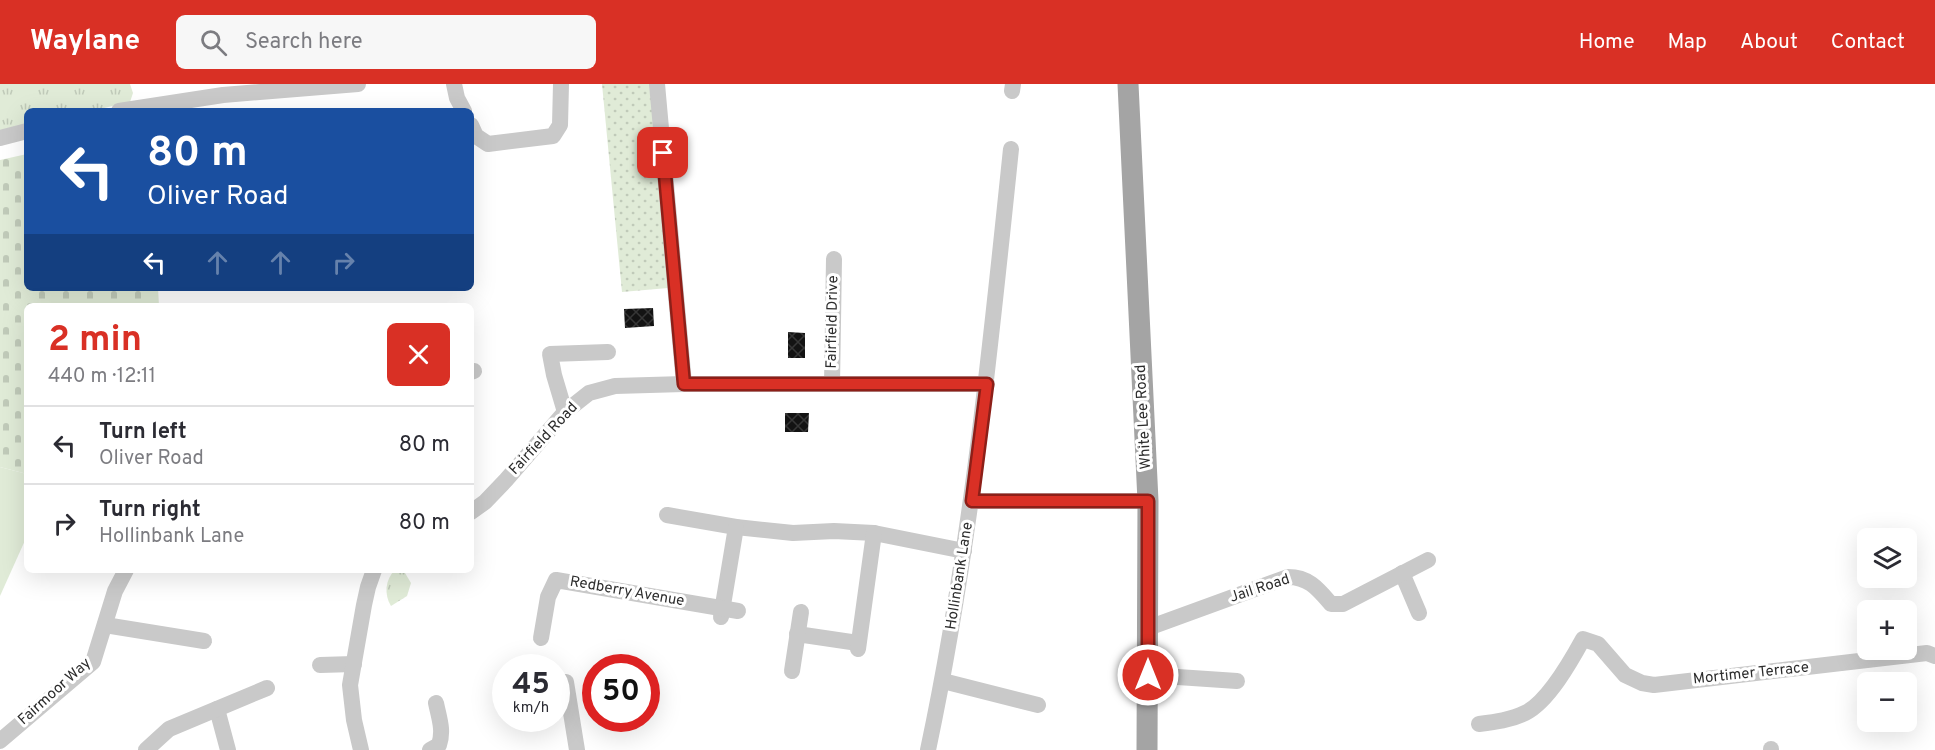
<!DOCTYPE html>
<meta charset="utf-8">
<style>
body{margin:0;font-family:Overpass,sans-serif;background:#f7f7f7;color:#2b2b33;height:100vh;display:flex;flex-direction:column;font-size:22px;white-space:nowrap}
*{box-sizing:border-box;margin:0}
p{font-size:20px;color:#7c7c81}
.icon{flex:none;width:33px;height:33px;fill:none;stroke:currentColor;stroke-width:2;stroke-linecap:round;stroke-linejoin:round}
.map{position:relative;flex:1;overflow:hidden}
.drawer{position:absolute;left:24px;top:219px;width:450px;height:270px;display:flex;flex-direction:column;background:#fff;border-radius:9px;box-shadow:0 6px 24px #0002}
.drawer>*{flex:none}
.top-card{position:absolute;left:24px;top:24px;width:450px;height:183px;border-radius:9px;box-shadow:0 6px 24px #0002;background:#1a4fa0;color:#fff;overflow:hidden}
.buttons{position:absolute;left:1857px;top:444px;display:grid;gap:12px}
.buttons a{display:grid;place-items:center;width:60px;height:60px;border-radius:9px;background:#fff;box-shadow:0 6px 24px #0002;font-size:30px}
.speed{position:absolute;left:492px;top:570px;display:flex;gap:12px;font-size:30px;font-weight:700;text-align:center}
.speed>*{display:grid;place-content:center;width:78px;height:78px;border-radius:50%;background:#fff;box-shadow:0 6px 24px #0002;line-height:1}
.speed small{font-size:15px;font-weight:400}
.speed .limit{border:9px solid #d22;background:#fff;color:#111}
.pin{position:absolute;display:grid;place-items:center;width:51px;height:51px;color:#fff;margin:-26px;border-radius:12px;box-shadow:0 3px 9px #0006}
.me{position:absolute;width:66px;margin:-33px;rotate:0deg;stroke-linejoin:round;filter:drop-shadow(0 0 4px #0008)}
.turn{display:flex;align-items:center;gap:21px;height:126px;padding:0 24px;font-size:27px}
.turn .icon{width:78px;height:78px;stroke-width:2.5}
.turn b{display:block;font-size:42px;line-height:51px}
.lanes{display:flex;align-items:center;height:57px;padding:0 24px;background:#0003;justify-content:center;gap:30px;direction:ltr}
.lanes .off{opacity:.35}
.round{display:grid;place-items:center;flex:none;width:63px;height:63px;border-radius:9px;background:#f7f7f7}
.headline{display:flex;align-items:center;justify-content:space-between;height:102px;padding:0 24px}
h1{font-size:36px;font-weight:700;line-height:45px;color:#d93025}
ul{padding:0;list-style:none}
li{display:flex;align-items:center;gap:18px;height:78px;padding:0 24px;border-top:2px solid #e1e1e2}
li div{flex:1}
li b{display:block;font-size:22px}
li em{font-style:normal}
header{display:flex;align-items:center;gap:36px;box-sizing:border-box;height:84px;padding:0 30px;background:#d93025;color:#fff}
header strong{font-size:28px}
nav{display:flex;gap:33px;margin-inline-start:auto;font-size:21px}
.search{width:420px;height:54px;background:#f7f7f7;display:flex;align-items:center;gap:15px;box-sizing:border-box;padding:0 21px;border-radius:9px;color:#7c7c81;font-size:22px}
.map>svg:first-child{display:block}
.grass{fill:url(#grass-dots)}
.cemetery{fill:url(#cemetery-stones)}
.park{fill:url(#park-tufts)}
.garden{fill:#e0ebd7}
.building{fill:url(#building-cross-hatch)}
.lines{fill:none;stroke-linecap:round;stroke-linejoin:round}
.minor{stroke:#c9c9c9;stroke-width:16}
.major{stroke:#a4a4a4;stroke-width:21}
.route-casing{stroke:#8d1f18;stroke-width:15}
.route{stroke:#d93025;stroke-width:10}
.labels{text-anchor:middle;dominant-baseline:central;stroke-width:6;stroke-linejoin:round;paint-order:stroke}
.street-label{font-size:15px;fill:#2c2c2c;stroke:#fff}
</style>
<header>
<strong>Waylane</strong>
<div class="search"><svg class="icon" aria-label="search" viewBox="0 0 24 24"><circle cx="10" cy="10" r="6"/><path d="M15 15l6 6"/></svg>Search here</div>
<nav><a>Home</a><a>Map</a><a>About</a><a>Contact</a></nav>
</header>
<div class="map">
<svg width="1935" height="666" viewBox="0 0 1935 666">
<defs>
<pattern id="grass-dots" width="8" height="8" patternUnits="userSpaceOnUse" patternTransform="scale(1.5)"><rect width="8" height="8" fill="#e0ebd7"/><path d="M2 2h.1M6 6h.1" fill="none" stroke="#c0cab9" stroke-width="1.8" stroke-linecap="round"/></pattern>
<pattern id="cemetery-stones" width="16" height="16" patternUnits="userSpaceOnUse" patternTransform="scale(1.5)"><rect width="16" height="16" fill="#e0ebd7"/><path d="M2 7V4a2 2 0 0 1 4 0v3zM10 15v-3a2 2 0 0 1 4 0v3z" fill="#c0cab9"/></pattern>
<pattern id="park-tufts" width="24" height="20" patternUnits="userSpaceOnUse" patternTransform="scale(1.5)"><rect width="24" height="20" fill="#e0ebd7"/><path d="M3 7l-1-3M5 7V3M7 7l1-3M15 17l-1-3M17 17v-4M19 17l1-3" fill="none" stroke="#c0cab9"/></pattern>
<pattern id="building-cross-hatch" width="8" height="8" patternUnits="userSpaceOnUse" patternTransform="scale(1.5)"><rect width="8" height="8" fill="#131313"/><path d="M0 0l8 8M0 8l8-8" fill="none" stroke="#363636"/></pattern>
</defs>
<rect width="100%" height="100%" fill="#fff"/>
<!-- grass -->
<path class="grass" d="M602,0H652L668,204L622,208Z"/>
<!-- cemetery -->
<path class="cemetery" d="M27,70V204H158L159,222H27V390L0,383V76Z"/>
<!-- park -->
<g class="park">
<path d="M0,0H130L133,9L130,18L91,27H27V42L0,49Z"/>
<path d="M395,486L405,489L411,499L407,512L391,522C384,511 385,495 395,486Z"/>
</g>
<!-- garden -->
<path class="garden" d="M0,383L27,390V452L0,512Z"/>
<!-- building -->
<g class="building">
<path d="M653,224L654,242L625,244L624,225Z"/>
<path d="M788,248L805,249V274H788Z"/>
<path d="M785,329H809L808,348H785Z"/>
</g>
<g class="lines">
<!-- minor -->
<g class="minor">
<path d="M454,0L457,14L464,27"/>
<path d="M657,0L684,300"/>
<path d="M1012,7L1013,0"/>
<path d="M119,27L223,11L358,0"/>
<path d="M471,41L476,52L488,60L553,52L560,41L561,0"/>
<path d="M0,54L27,47"/>
<path d="M471,288L474,287"/>
<path d="M832,300L834,175"/>
<path d="M565,328L554,291L550,270L608,268"/>
<path d="M972,417H1148"/>
<path d="M471,428L485,418L506,396L565,328L589,309L615,302L684,300H987"/>
<path d="M667,431L736,443L793,449L834,447L874,449L964,467"/>
<path d="M1402,489L1419,529"/>
<path d="M721,533L736,443"/>
<path d="M105,541L204,557"/>
<path d="M1148,544L1288,493C1309,493 1318,505 1331,520H1343L1428,476"/>
<path d="M797,550L858,559"/>
<path d="M541,554L548,513L556,496L738,527"/>
<path d="M858,565L874,449"/>
<path d="M320,581L354,580"/>
<path d="M792,587L801,528"/>
<path d="M1148,591L1237,597"/>
<path d="M943,597L1038,621"/>
<path d="M566,598L577,666"/>
<path d="M217,625L228,666"/>
<path d="M1479,640C1495,638 1511,636 1525,629C1548,618 1571,577 1583,555L1598,560L1625,591L1642,599L1654,601L1927,569L1935,572"/>
<path d="M0,657L93,578L115,507L126,486"/>
<path d="M146,666L169,645L267,604"/>
<path d="M361,666L354,636L350,601L364,521L368,503L374,486"/>
<path d="M430,666L439,661C444,646 439,634 436,619"/>
<path d="M928,666C970,468 990,267 1011,65"/>
<path d="M1771,666V665"/>
</g>
<!-- major -->
<path class="major" d="M1128,0L1148,417L1147,666"/>
</g>
<g class="lines">
<!-- route casing -->
<g class="route-casing">
<path id="route" d="M663,69L684,300H987L972,417H1148V591"/>
</g>
<!-- route -->
<use href="#route" class="route"/>
</g>
<g class="labels">
<!-- street labels -->
<g class="street-label">
<text transform="translate(833 238) rotate(-89)">Fairfield Drive</text>
<text transform="translate(1144 333) rotate(-93)">White Lee Road</text>
<text transform="translate(544 355) rotate(-47)">Fairfield Road</text>
<text transform="translate(960 492) rotate(-81)">Hollinbank Lane</text>
<text transform="translate(1260 505) rotate(-18)">Jail Road</text>
<text transform="translate(627 508) rotate(10)">Redberry Avenue</text>
<text transform="translate(1751 590) rotate(-6)">Mortimer Terrace</text>
<text transform="translate(55 608) rotate(-42)">Fairmoor Way</text>
</g>
</g>
</svg>
<div class="buttons">
<a><svg class="icon" aria-label="layers" viewBox="0 0 24 24"><path d="M12 4l9 5-9 5-9-5zM3 14l9 5 9-5"/></svg></a>
<a>+</a>
<a>−</a>
</div>
<div class="speed"><div>45<small>km/h</small></div><div class="limit">50</div></div>
<div class="pin" style="left:663px;top:69px;background:#d93025"><svg class="icon" aria-label="arrive" viewBox="0 0 24 24"><path d="M6 21V4h12l-3 4 3 4H6"/></svg></div>
<svg class="me" style="left:1148px;top:591px" viewBox="-20 -20 40 40"><circle r="17" fill="#d93025" stroke="#fff" stroke-width="3"/><path d="M0-11L8 9 0 5-8 9z" fill="#fff"/></svg>
<div class="top-card">
<div class="turn"><svg class="icon" aria-label="left" viewBox="0 0 24 24"><path d="M17 20v-9H6M10 6l-5 5 5 5"/></svg><div><b>80 m</b>Oliver Road</div></div>
<div class="lanes"><svg class="icon" aria-label="left" viewBox="0 0 24 24"><path d="M17 20v-9H6M10 6l-5 5 5 5"/></svg><svg class="icon off" aria-label="ahead" viewBox="0 0 24 24"><path d="M12 20V5M6 11l6-6 6 6"/></svg><svg class="icon off" aria-label="ahead" viewBox="0 0 24 24"><path d="M12 20V5M6 11l6-6 6 6"/></svg><svg class="icon off" aria-label="right" viewBox="0 0 24 24"><path d="M7 20v-9h11M14 6l5 5-5 5"/></svg></div>
</div>
<section class="drawer">
<div class="headline"><div><h1>2 min</h1><p>440 m · 12:11</p></div><a class="round" style="background:#d93025;color:#fff"><svg class="icon" aria-label="close" viewBox="0 0 24 24"><path d="M6 6l12 12M18 6L6 18"/></svg></a></div>
<ul>
<li><svg class="icon" aria-label="left" viewBox="0 0 24 24"><path d="M17 20v-9H6M10 6l-5 5 5 5"/></svg><div><b>Turn left</b><p>Oliver Road</p></div><em>80 m</em></li>
<li><svg class="icon" aria-label="right" viewBox="0 0 24 24"><path d="M7 20v-9h11M14 6l5 5-5 5"/></svg><div><b>Turn right</b><p>Hollinbank Lane</p></div><em>80 m</em></li>
</ul>
</section>
</div>
